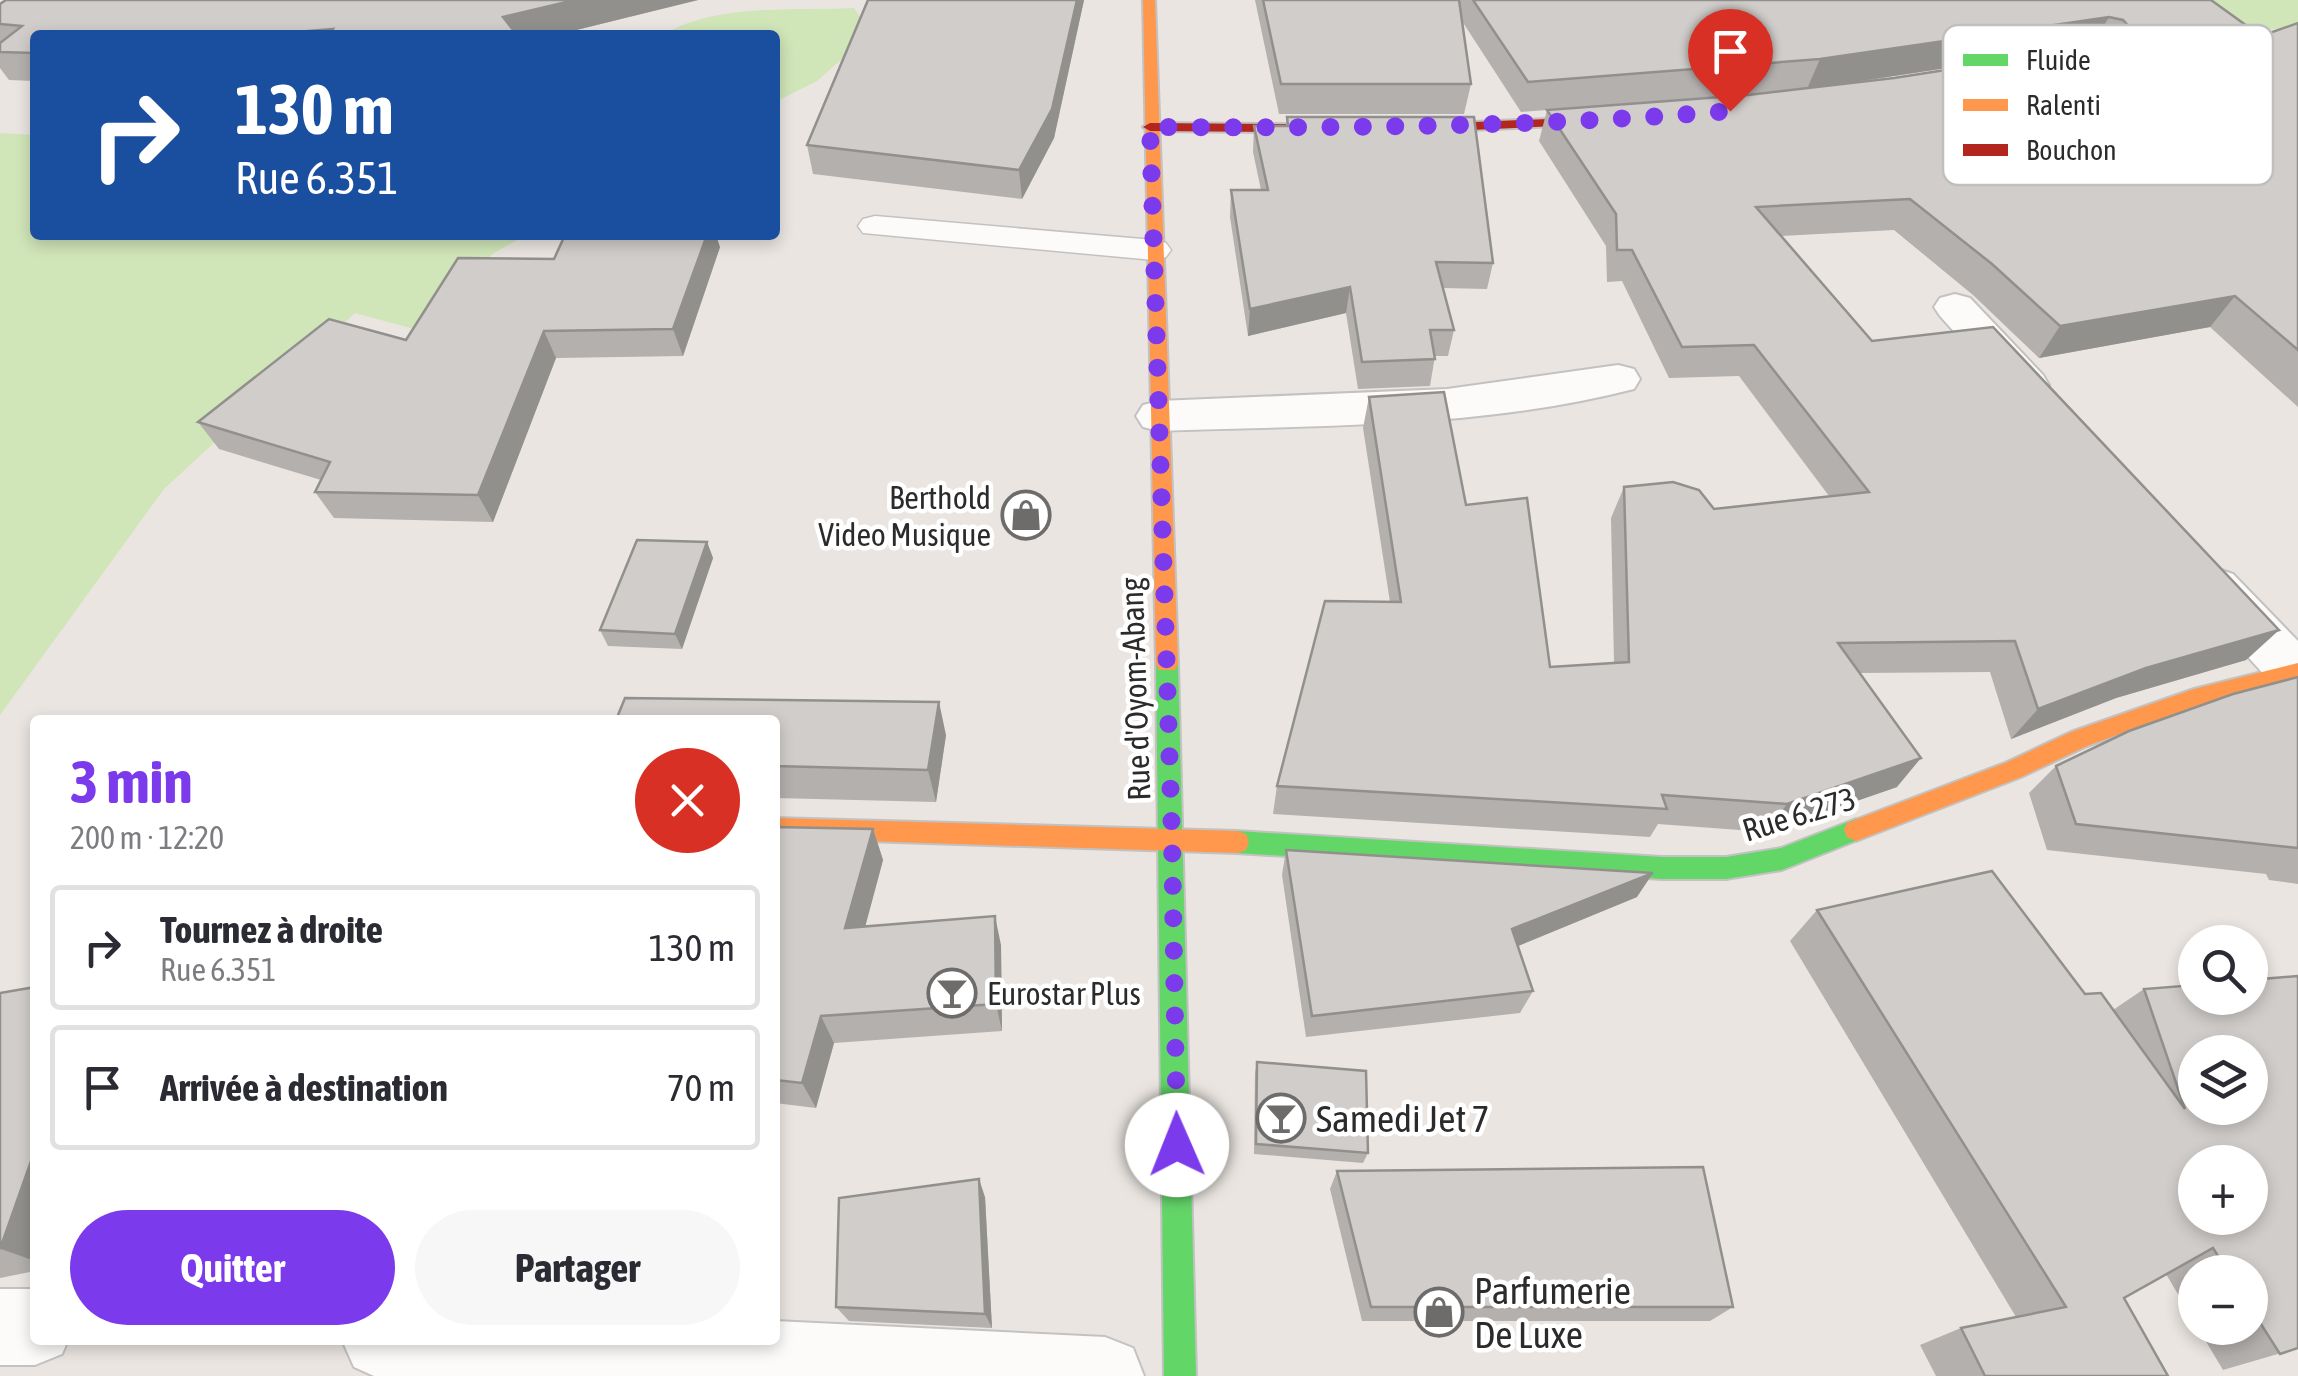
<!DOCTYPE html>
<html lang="fr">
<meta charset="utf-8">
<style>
body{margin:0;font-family:"Asap Condensed",sans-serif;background:#f7f7f7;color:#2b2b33;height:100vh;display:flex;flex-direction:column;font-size:38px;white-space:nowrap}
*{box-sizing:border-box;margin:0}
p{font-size:32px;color:#7c7c81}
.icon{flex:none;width:55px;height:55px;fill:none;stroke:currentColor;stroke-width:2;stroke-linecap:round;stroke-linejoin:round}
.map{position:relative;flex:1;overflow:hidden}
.side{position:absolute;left:30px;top:715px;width:750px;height:630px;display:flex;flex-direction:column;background:#fff;border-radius:10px;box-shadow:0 5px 15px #0003}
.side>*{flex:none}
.hud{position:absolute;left:30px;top:30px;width:750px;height:210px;border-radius:10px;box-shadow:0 5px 15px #0003;background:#1a4fa0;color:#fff;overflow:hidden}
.tools{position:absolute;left:2178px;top:925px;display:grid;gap:20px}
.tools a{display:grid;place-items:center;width:90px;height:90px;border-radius:50%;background:#fff;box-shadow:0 5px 15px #0003;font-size:50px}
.pin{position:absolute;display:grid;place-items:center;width:85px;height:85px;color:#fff;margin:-102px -42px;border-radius:50% 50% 50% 0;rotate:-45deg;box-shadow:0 0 10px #0007}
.pin .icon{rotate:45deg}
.me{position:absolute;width:110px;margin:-55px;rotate:359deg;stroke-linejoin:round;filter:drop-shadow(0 0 8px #0008)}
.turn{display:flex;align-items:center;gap:35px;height:210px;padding:0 40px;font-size:45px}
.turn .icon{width:130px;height:130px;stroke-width:2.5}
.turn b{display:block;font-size:70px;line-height:85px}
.round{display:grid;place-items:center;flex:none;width:105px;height:105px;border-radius:52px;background:#f7f7f7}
.overview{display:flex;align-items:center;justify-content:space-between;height:170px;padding:0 40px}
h1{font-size:60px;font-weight:700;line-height:75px;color:#7c3aed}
.primary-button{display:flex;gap:20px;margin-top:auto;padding:20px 40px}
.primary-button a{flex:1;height:115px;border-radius:60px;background:#7c3aed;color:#fff;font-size:40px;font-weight:700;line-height:115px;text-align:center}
.primary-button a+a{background:#f7f7f7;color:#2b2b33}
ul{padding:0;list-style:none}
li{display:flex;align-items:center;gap:30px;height:125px;margin:0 20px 15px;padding:0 20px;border:5px solid #e1e1e2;border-radius:10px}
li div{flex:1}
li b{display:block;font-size:38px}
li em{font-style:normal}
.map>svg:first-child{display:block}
.green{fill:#d0e5b8}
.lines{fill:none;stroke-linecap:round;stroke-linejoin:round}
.lane-casing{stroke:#c3c2c2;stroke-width:3}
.street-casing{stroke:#c3c2c2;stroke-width:4}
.fast-casing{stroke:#c3c2c2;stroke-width:4}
.slow-casing{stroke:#c3c2c2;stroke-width:4}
.jam-casing{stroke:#c3c2c2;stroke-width:4}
.lane{fill:#fcfbfa;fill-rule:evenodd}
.street{fill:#fcfbfa;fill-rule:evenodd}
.fast{fill:#63d668;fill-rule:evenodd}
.slow{fill:#ff974d;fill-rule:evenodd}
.jam{fill:#b3261e;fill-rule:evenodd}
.wall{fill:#b3b0ae;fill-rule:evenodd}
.shaded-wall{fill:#92908d}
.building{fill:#d0cdca;stroke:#92908d;stroke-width:2.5;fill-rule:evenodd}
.route{stroke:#7c3aed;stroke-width:18;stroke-dasharray:0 32.4}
.labels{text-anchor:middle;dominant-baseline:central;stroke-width:9;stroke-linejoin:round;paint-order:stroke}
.poi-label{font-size:32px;fill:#2b2b2b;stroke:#fff;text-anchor:end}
.street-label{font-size:32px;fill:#2b2b2b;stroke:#fff}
.near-poi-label{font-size:38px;fill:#2b2b2b;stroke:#fff;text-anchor:start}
.key{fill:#fff;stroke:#bfbfbf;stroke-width:2.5}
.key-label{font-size:28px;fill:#2b2b2b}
</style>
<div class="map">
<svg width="2298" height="1376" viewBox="0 0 2298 1376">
<rect width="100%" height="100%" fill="#eae5e0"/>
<!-- green -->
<g class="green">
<path d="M2172,0H2298V29H2237Z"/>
<path d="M854,8L871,33L817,81L775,102V35H663C716,3 793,11 854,8Z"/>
<path d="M0,133L35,135V235H526L494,253L414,329L355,313L164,489L0,715Z"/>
</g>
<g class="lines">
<!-- lane casing -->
<g class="lane-casing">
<path id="lane" d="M875,216L1154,240L1166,243L1171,250L1166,257L1154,260L863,233L858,226L863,219Z"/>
</g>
<!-- street casing -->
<g class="street-casing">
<g id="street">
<path d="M1955,294L1970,298L2043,375L2049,385L2043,395L2027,399L2011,395L1940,316L1934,307L1940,298Z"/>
<path d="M1618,365L1634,369L1640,379L1634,389C1480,429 1316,425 1159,431L1143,427L1136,416L1143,405L1159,401L1447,389Z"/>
<path d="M2215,568L2233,574L2298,641V693L2276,688L2197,600L2189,587L2197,574Z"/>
<path d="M0,1289H35V1340H68L62,1354L35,1365H0Z"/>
<path d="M775,1321L1105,1337L1133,1348L1144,1376H374L354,1367L342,1340H775Z"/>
</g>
</g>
<!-- fast casing -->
<g class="fast-casing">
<g id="fast">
<path d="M1167,655L1175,658L1178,664L1196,1376H1164L1156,664L1159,658Z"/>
<path d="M1856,819L1865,823L1868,830L1865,837L1782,870L1726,879H1662L1237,853L1228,850L1225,842L1228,834L1237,831L1662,857H1726L1781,848Z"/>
</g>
</g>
<!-- slow casing -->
<g class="slow-casing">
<g id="slow">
<path d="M1143,0H1155L1178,664L1175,670H1159L1156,664Z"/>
<path d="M2298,663V681L2196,706L2087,746L2021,777L1856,841L1847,837L1844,830L1847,823L2005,763L2071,732L2194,689Z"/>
<path d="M775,818L1237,831L1246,834L1249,842L1246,850L1237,853L775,838Z"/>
</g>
</g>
<!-- jam casing -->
<g class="jam-casing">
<path id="jam" d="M1617,116L1624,120L1622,123L1405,133L1150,131L1143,127L1150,123L1405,125Z"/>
</g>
<!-- lane -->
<use href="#lane" class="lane"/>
<!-- street -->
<use href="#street" class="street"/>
<!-- fast -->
<use href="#fast" class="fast"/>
<!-- slow -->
<use href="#slow" class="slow"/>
<!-- jam -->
<use href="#jam" class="jam"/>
</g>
<!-- wall -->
<g class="wall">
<path d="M6,0H698L556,35H35V81L9,80L0,68V4Z"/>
<path d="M868,0H1084L1054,138L1022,199L813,174L807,145Z"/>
<path d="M1255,0H2211L2261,36L2298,23V407L2210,327L2039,358L1973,295L1894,230L1781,236L1872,341L2279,630L2246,660L2116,698L2011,739L1990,672L1860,673L1897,787L1767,832L1658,824L1650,837L1273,814L1277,786L1390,602L1363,428L1369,397L1466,505L1550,667L1614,663L1611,518L1624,487L1714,509L1829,496L1739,376L1669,378L1622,281L1607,282L1606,246L1539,141L1547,110L1748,95L1788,91L1521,112L1462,21L1471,84L1464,114H1279ZM2092,46L1894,78L1830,86Z"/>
<path d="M1287,117L1493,263L1487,289L1443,288L1454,330L1448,356H1435L1430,386L1358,389L1346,313L1248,336L1230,217L1231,190H1261L1253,152L1254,126H1286Z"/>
<path d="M720,247L683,356L556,358L493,522L334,518L315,492L321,480L219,449L198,422L406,340Z"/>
<path d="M707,542L713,558L682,649L608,646L600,630Z"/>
<path d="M2298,677V884L2269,880L2266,874L2047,850L2029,793L2056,766Z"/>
<path d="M775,720L946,735L936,802L775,798Z"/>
<path d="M775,827L873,829L883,860L865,927L1001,945L1002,1031L834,1043L816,1108L775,1103Z"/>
<path d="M1286,850L1637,897L1518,946L1533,991L1520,1013L1306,1037L1282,875Z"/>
<path d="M1992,871L2085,994L2101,993L2113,1010L2144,989L2195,985V998H2250V980L2298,976V1348L2223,1370L2198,1328H2250V1272H2195V1323L2166,1274L2124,1298L2168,1376H1936L1920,1345L1961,1328L2016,1317L1790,941L1817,910ZM2195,1052H2250V1108H2195ZM2195,1162H2250V1218H2195Z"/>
<path d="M35,987V1271L0,1278V993Z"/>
<path d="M1257,1062L1368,1153L1363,1163L1254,1154L1255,1073Z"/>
<path d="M1337,1171L1733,1307L1710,1321H1362L1330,1189Z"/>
<path d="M985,1197L992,1328L849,1321L836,1307Z"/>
</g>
<!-- shaded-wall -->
<g class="shaded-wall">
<path d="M575,0H698L556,35H510L503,17Z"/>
<path d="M1077,0H1084L1054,138L1022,199L1019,170Z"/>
<path d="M2109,17L2092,46L1807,89L1820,59Z"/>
<path d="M707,235H716L720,247L683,356L673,329Z"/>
<path d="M1350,287L1346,313L1248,336L1250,309Z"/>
<path d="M2235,296L2210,327L2039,358L2060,326Z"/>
<path d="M544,331L556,358L493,522L478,495Z"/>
<path d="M707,542L713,558L682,649L675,634Z"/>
<path d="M2279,630L2246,660L2116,698L2011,739L2038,709L2146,668Z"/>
<path d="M939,702L946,735L936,802L928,770Z"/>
<path d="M1921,758L1897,787L1767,832L1787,804Z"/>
<path d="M873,829L883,860L857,957L845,928Z"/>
<path d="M1653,873L1637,897L1501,953L1512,929Z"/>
<path d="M995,916L1001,945L1002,1031L996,1004Z"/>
<path d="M821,1016L834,1043L816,1108L802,1083Z"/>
<path d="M35,1150V1261L1,1249Z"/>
<path d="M979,1179L985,1197L992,1328L985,1314Z"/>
</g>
<!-- building -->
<g class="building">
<path d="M6,0H575L503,17L517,35H329L333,29L260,35H35V53L0,52V43L22,26L0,24V4Z"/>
<path d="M868,0H1077L1052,109L1019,170L807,145Z"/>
<path d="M1263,0H1459L1471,84H1281Z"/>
<path d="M1473,0H2211L2261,36L2298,23V350L2235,296L2060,326L1992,264L1910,199L1756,207L1872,341L1993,327L2279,630L2146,668L2038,709L2015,641L1838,643L1921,758L1787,804L1662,795L1667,809L1277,786L1325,601L1401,602L1369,397L1444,392L1466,505L1527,498L1550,667L1629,662L1624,487L1673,482L1699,490L1714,509L1869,492L1754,345L1682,347L1632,250H1617L1616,214L1547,110L1748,95L1894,78L2112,44L2126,40L2132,30L2123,20L2109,17L1820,59L1528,82Z"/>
<path d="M1287,117H1474L1493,263L1436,262L1454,330H1430L1435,359L1362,362L1350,287L1250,309L1231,190H1268L1254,126H1288Z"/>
<path d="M565,235H707L673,329L544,331L478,495L315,492L330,462L198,422L329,319L406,340L458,258L554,259Z"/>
<path d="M637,540L707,542L675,634L600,630Z"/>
<path d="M2298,677V848L2076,824L2056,766L2129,731L2233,694Z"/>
<path d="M625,698L939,702L928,770L775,766V720H616Z"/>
<path d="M775,827L873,829L845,928L995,916L996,1004L821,1016L802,1083L775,1080Z"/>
<path d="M1286,850L1653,873L1512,929L1533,991L1312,1016Z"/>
<path d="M1992,871L2085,994L2101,993L2185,1109L2144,989L2195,985V998H2250V980L2298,976V1348L2280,1354L2250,1307V1272H2228L2213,1248L2124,1298L2168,1376H1985L1961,1328L2066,1307L1817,910ZM2195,1052H2250V1108H2195ZM2195,1162H2250V1218H2195Z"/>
<path d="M35,987V1150L0,1249V993Z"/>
<path d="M1257,1062L1366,1071L1368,1153L1256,1144Z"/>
<path d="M1703,1167L1733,1307H1371L1337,1171Z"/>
<path d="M979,1179L985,1314L836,1307L839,1198Z"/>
</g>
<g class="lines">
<!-- route -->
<path class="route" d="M1177,1145L1172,838L1150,127C1344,128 1536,127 1730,111"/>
</g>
<!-- icons -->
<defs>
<g id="shop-ring" transform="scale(2.5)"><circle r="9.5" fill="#fff" stroke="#6e6c6a" stroke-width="1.5"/><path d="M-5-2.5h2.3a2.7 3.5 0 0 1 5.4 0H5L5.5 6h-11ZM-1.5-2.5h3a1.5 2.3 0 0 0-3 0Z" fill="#6e6c6a"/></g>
<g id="bar-ring" transform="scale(2.5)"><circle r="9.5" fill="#fff" stroke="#6e6c6a" stroke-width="1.5"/><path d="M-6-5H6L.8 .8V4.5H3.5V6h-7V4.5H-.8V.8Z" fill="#6e6c6a"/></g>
</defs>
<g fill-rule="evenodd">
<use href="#shop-ring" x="1026" y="515"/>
<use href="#bar-ring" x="952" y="993"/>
<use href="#bar-ring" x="1281" y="1118"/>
<use href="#shop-ring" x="1439" y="1312"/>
</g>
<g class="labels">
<!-- poi labels -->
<g class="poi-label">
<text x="991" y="497">Berthold<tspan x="991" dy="37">Video Musique</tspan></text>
<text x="987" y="993" text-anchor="start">Eurostar Plus</text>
</g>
<!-- street labels -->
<g class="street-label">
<text transform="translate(1135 689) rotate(-92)">Rue d'Oyom-Abang</text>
<text transform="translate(1799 814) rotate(-17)">Rue 6.273</text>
</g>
<!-- near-poi labels -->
<g class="near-poi-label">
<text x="1316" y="1118">Samedi Jet 7</text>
<text x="1474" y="1290">Parfumerie<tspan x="1474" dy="44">De Luxe</tspan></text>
</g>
</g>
<!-- legend -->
<rect x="1943" y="25" width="330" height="160" rx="15" class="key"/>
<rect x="1963" y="54" width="45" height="12" fill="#63d668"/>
<rect x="1963" y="99" width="45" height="12" fill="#ff974d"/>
<rect x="1963" y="144" width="45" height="12" fill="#b3261e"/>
<g class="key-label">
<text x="2026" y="70">Fluide</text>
<text x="2026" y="115">Ralenti</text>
<text x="2026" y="160">Bouchon</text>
</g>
</svg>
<div class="tools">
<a><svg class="icon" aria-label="search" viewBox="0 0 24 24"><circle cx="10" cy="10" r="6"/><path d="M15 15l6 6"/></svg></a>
<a><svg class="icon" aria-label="layers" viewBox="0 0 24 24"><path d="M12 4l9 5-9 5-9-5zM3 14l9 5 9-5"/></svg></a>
<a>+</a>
<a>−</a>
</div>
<div class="pin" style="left:1730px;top:111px;background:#d93025"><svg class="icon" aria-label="arrive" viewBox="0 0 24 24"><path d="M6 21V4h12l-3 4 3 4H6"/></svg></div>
<svg class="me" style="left:1177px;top:1145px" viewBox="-20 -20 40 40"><circle r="19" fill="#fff"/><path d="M0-13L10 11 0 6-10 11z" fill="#7c3aed"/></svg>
<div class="hud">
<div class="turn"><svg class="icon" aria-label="right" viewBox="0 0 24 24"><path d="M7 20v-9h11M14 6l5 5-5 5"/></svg><div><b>130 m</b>Rue 6.351</div></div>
</div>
<section class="side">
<div class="overview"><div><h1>3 min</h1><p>200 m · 12:20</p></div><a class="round" style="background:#d93025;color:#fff"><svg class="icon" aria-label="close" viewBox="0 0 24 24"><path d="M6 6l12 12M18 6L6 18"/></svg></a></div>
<ul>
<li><svg class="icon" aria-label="right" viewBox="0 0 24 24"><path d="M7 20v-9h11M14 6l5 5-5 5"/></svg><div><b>Tournez à droite</b><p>Rue 6.351</p></div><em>130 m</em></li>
<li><svg class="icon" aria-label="arrive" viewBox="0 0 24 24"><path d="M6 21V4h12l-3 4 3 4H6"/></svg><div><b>Arrivée à destination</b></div><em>70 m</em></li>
</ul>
<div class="primary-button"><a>Quitter</a><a>Partager</a></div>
</section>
</div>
